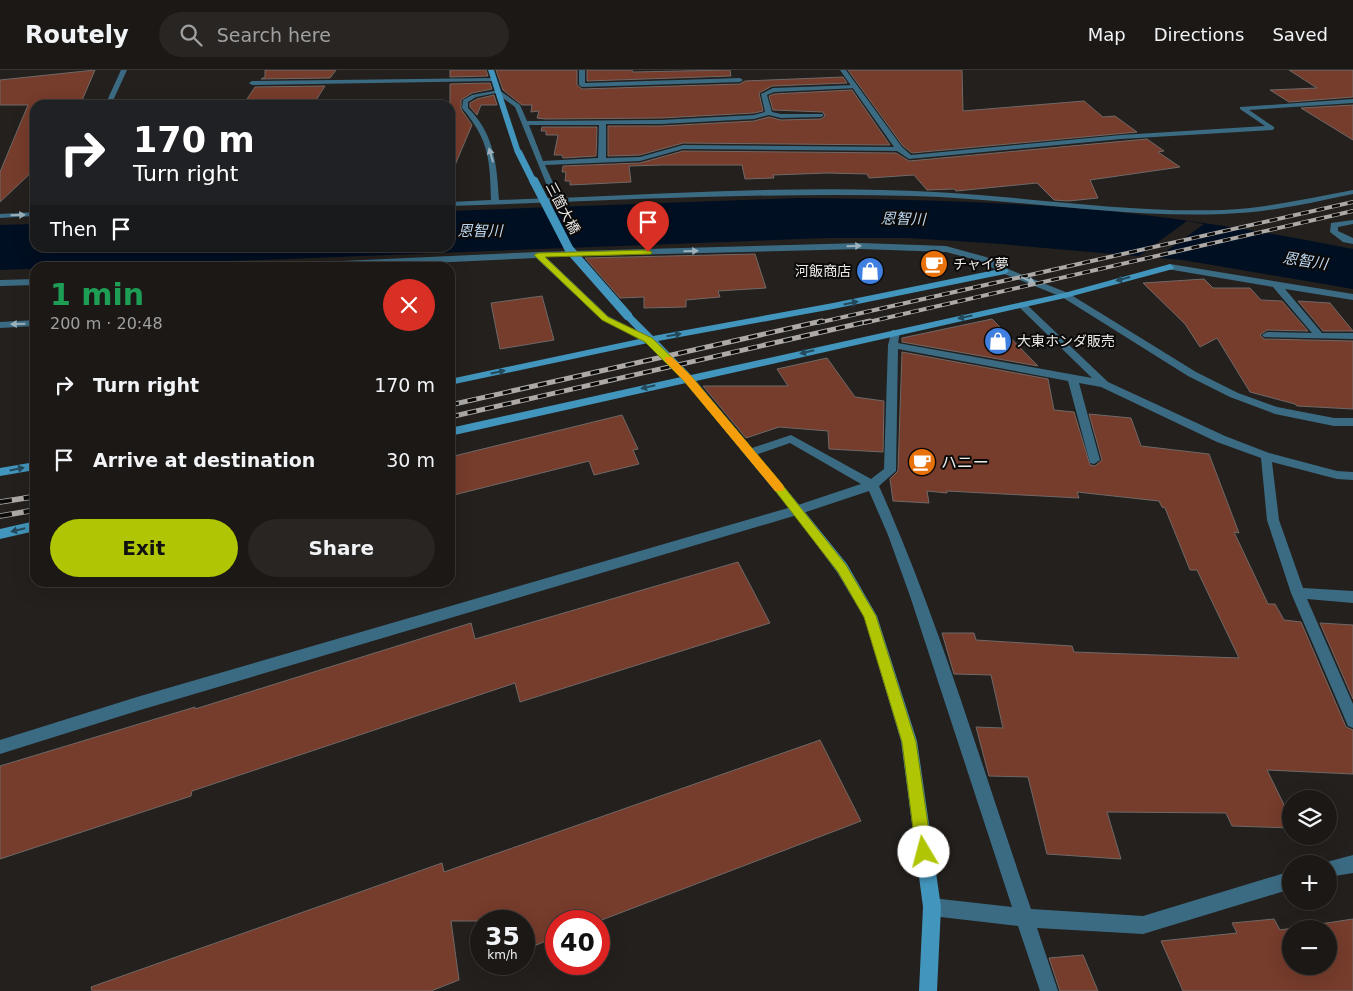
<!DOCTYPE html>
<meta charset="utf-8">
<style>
body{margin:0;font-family:"DejaVu Sans","Noto Sans JP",sans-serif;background:#282523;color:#f1f3f6;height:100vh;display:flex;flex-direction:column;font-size:19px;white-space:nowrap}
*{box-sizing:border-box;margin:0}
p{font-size:16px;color:#a0a0a1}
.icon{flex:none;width:28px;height:28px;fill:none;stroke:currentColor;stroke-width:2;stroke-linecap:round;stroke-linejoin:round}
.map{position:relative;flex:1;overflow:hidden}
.drawer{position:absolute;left:30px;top:192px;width:425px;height:325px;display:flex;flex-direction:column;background:#1b1816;border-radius:15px;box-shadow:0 5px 20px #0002,0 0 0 1px #393735}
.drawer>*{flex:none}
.top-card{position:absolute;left:30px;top:30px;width:425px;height:152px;border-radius:15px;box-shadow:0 5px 20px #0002,0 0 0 1px #393735;background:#202124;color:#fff;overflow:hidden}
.buttons{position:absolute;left:1282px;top:720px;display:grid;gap:10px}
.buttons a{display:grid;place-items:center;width:55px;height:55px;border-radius:50%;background:#1b1816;box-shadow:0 5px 20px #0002,0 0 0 1px #393735;font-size:25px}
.speed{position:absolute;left:470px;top:840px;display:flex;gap:10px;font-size:25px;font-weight:700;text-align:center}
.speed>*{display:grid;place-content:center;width:65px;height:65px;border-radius:50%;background:#1b1816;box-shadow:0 5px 20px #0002,0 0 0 1px #393735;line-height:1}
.speed small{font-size:12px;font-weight:400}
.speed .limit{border:8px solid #d22;background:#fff;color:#111}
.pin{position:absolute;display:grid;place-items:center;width:42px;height:42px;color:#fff;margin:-51px -21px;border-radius:50% 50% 50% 0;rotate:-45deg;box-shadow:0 0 5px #0007}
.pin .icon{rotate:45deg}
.me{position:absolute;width:55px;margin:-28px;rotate:352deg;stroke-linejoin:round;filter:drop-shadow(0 0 4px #0008)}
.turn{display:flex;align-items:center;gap:18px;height:105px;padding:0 20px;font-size:22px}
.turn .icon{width:65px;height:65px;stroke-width:2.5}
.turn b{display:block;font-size:35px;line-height:42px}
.then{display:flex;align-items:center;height:48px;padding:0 20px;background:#0003;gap:10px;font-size:19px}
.round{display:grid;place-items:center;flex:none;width:52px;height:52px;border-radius:26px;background:#282523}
.head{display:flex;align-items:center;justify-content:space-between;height:85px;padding:0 20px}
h1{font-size:30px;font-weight:700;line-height:38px;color:#1e9e55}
.cta{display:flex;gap:10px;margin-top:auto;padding:10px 20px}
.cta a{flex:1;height:58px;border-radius:30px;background:#b0c503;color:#111;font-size:20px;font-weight:700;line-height:58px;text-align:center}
.cta a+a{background:#282523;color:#f1f3f6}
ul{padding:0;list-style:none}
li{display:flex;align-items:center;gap:15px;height:75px;padding:0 20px}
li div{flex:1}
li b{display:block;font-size:19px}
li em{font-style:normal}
header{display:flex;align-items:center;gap:30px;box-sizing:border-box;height:70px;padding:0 25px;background:#1b1816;border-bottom:1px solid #393735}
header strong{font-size:24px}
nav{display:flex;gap:28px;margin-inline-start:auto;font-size:18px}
.search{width:350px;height:45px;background:#282523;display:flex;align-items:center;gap:12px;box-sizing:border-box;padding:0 18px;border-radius:28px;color:#a0a0a1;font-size:19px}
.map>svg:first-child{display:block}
.water{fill:#000f22}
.pier{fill:#24201d}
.building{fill:#763c2c;stroke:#6f6967;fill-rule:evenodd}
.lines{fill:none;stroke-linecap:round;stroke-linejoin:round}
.lane{fill:#3b6b83;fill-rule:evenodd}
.street{fill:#3b6b83;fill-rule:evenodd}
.secondary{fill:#4295bc;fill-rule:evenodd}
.rail-far2-casing{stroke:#aca9a7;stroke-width:4}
.rail-far1-casing{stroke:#aca9a7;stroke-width:5}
.rail-casing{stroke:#aca9a7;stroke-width:5.5}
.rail-far2{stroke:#0c0a09;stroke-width:2.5;stroke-dasharray:8;stroke-linecap:butt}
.rail-far1{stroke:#0c0a09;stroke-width:3;stroke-dasharray:9;stroke-linecap:butt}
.rail{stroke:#0c0a09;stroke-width:4;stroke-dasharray:12;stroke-linecap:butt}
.secondary-bridge-far1{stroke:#4295bc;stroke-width:7}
.secondary-bridge{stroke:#4295bc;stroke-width:9}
.oneway{fill:#9cb1bb}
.oneway2{fill:#24495a}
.route{fill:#b0c503;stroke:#728002}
.slow{fill:#f59e0b}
.labels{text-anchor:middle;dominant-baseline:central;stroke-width:4;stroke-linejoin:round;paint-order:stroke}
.far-street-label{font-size:14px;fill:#eceae8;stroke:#0c0a09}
.far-poi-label{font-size:14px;fill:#eceae8;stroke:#0c0a09;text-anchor:start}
.far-water-label{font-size:15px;font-style:italic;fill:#bcd7f1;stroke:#0c0a09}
.poi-label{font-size:16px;fill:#eceae8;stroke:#0c0a09;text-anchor:start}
</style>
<header>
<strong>Routely</strong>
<div class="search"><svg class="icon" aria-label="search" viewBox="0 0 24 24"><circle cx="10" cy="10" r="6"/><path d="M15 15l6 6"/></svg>Search here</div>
<nav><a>Map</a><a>Directions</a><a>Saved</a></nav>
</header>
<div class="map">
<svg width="1353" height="921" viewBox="0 0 1353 921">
<rect width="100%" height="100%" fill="#24201d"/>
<!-- water -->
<path class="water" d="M799,128C887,129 973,131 1061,137C1158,144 1257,160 1353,179V219L1183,190L988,173L907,168H826L0,200V155L35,154V178H450V141Z"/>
<!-- pier -->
<path class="pier" d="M1187,151L1204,154L1157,188L1139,186Z"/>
<!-- building -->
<g class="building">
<path d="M95,0L80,35H35V99L0,132V102L28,35H0V10Z"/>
<path d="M265,0H336L330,8L261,9L265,7Z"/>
<path d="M450,0H486L488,6L450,7Z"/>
<path d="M496,0H577V15L582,19L740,14L745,11L843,7L847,13L772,16L759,23L763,41L754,43L661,48L545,49L537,48L539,41L531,42L532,35H522L503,20Z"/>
<path d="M587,0H632L633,2L730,0L731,6L587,11Z"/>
<path d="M848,0H962L963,41L1084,31L1103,47L1115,46L1137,62L912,83L903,76Z"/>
<path d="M1289,0H1353V27L1289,32L1270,20L1317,18Z"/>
<path d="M490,13L492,19L472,23L461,30V39L472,55L450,107V14Z"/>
<path d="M325,16L313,35H243L255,17Z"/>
<path d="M852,20L890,75L683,73L640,85L608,86V56H661L754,51L769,47L781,50L821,49L825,46L823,42L773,40L769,26L774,24Z"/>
<path d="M494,25L497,35H481L477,45L470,37V33L477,29Z"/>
<path d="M1353,35V70L1301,38Z"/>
<path d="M542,57H597L596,86L563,88L562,85H554L558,65H546V61H541Z"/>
<path d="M1147,69L1164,81L1158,82L1180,97L1090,110L1098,128L1068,131L1054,130L1037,113L956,121L954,119L927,120L914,105L869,108L867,104L827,103L773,105L774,108L745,109L742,95H663L629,96L631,112L570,115V111H565L566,102H562L563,96L640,93L683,81L896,83L909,91Z"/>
<path d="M755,184L766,218L718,221L720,227L686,230V237L644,238V227L620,228L585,188Z"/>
<path d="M1204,209L1213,218H1250L1261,230L1282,231L1308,261L1267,260L1260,265L1264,269L1353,271V339L1297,336L1295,334L1250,322L1217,268L1200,277L1185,254L1143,213Z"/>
<path d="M542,226L554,270L500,279L491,233Z"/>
<path d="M1298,231L1330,233L1353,261H1323Z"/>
<path d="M992,249L1038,296L902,272V268Z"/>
<path d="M902,282L1048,309L1054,340L1074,342L1090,395L1095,396L1102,390L1089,344L1131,348L1141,376L1209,384L1239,463L1234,462L1268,534H1275L1284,550L1301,552L1346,657L1353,660V704L1267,700L1291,749V758L1232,756L1226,743L1107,742L1121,789L1047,784L1028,707L989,706L976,657L1003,658L991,605L954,604L942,563H974L976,570L1072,576L1074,582L1239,588L1197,500H1190L1165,438L1162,437L1159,431L1077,422L1079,428L947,421V423L927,421L929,433L893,431L890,409L898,401Z"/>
<path d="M827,288L855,327L884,331L883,382L829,379L828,361L779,357L746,368L703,316H788L777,299Z"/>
<path d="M622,345L638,379L633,380L639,394L594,405L589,391L450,426V387Z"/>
<path d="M738,492L770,553L520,632L515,613L192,721L191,726L0,789V696L195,637V639L471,553L475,569Z"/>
<path d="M1320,553L1353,555V629Z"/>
<path d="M820,670L861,751L599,851H556V867L524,880V851H451L459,910L431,921H92L91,917L442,793L444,802Z"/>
<path d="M1274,849L1280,860L1353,849V921H1183L1161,871L1237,863L1232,853ZM1291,859H1329V896H1291Z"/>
<path d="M1083,885L1098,921H1060L1049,888Z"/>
</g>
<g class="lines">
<!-- lane -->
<path class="lane" d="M855,15L858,17L857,18L774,22L767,25L772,42L781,44H823V46L821,47L781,48L769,45L754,49L661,54L658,52L661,50L754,45L765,42L761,24L773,18Z"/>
<!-- street -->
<g class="street">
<path d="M121,0H127L111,35H105Z"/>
<path d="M579,0H585V13L740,8L743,10L740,12L582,17L579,15Z"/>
<path d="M840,0H846L902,77L911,85L1121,65L1265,56L1240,39V37L1353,29V33L1249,40L1274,57V59L1272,60L1121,69L909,89L897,81L683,79L640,91L545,95L560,128C685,123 810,115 935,122C1031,127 1127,143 1223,140C1267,138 1310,128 1353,120V124C1310,133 1267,143 1223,144C1119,148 1017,129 914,126C759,122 604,131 450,136V132L491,130C490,89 489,70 462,38L463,30L472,25L499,20L520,35L527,51L661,50L664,52L661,54H606V88L640,87L683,75L894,77ZM496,23L515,37L552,128L499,130C497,95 494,63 468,38V32L476,27ZM529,55H599L598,88L543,91Z"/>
<path d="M495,8L496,9L493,11L252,15L249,13L252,11Z"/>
<path d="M35,142V146L0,148V144Z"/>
<path d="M1353,150V154L1338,157V161L1353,168V174L1343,172L1330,162L1331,153Z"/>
<path d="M861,173L946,176L986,187L1008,199L1068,223L1196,302L1238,323L1277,337L1334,348H1353V356H1334L1275,344L1230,327L1188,306L1062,227L1002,203L980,191L946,182L861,179L546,187L608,246L651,268V272L648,273L602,250L536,188L323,198H250L254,195L538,182Z"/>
<path d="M1170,194L1353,224V230L1285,219L1322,263H1353V269L1264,267L1262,265L1267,262L1312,263L1273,217L1167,199L1166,197Z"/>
<path d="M35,209V215L0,216V210Z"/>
<path d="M1022,232L1025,233L1108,312L1225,366L1269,383L1337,401L1353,402V410L1337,409L1272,392L1279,450L1303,518L1353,521V533L1307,529L1353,634V658L1348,656L1291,523L1267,450L1261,388L1217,372L1101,317L1079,313L1100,390L1094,394L1090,393L1068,311L898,279L896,401L879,416C940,553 982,698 1031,839L1143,846L1291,801V819L1143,864L1037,858L1058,921H1040L1018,856L932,846L926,843L923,837L926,831L932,828L1012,837L910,526L888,465L869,421L797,445L137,641L0,684V670L137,627L795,436L861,414L790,373L750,387L744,383L746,380L791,365L871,409L884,399L888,275L892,260H898L900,262L898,273L1092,308L1019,237V233Z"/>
<path d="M35,250V256L0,258V252Z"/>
<path d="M1353,785V803L1329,807V794L1323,793Z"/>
</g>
<!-- secondary -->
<g class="secondary">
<path d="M488,0H494L522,85L515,83Z"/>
<path d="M1170,194L1174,197L1173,199L1065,228L696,311L801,437L847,494L877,546L917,671L941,837L937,921H919L923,837L901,671L864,547L837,502L793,443L686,313L450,366V358L681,307L648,273L450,315V309L644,268L623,246L628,243L631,244L653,266L833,233L1005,198L1009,201L1005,204L833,239L658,271L691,305L1064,223Z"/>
<path d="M35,392V400L0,406V398Z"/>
<path d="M35,451V461L0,469V459Z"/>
</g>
<!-- rail-far2 casing -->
<g class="rail-far2-casing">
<g id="rail-far2">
<path d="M817,253L1353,132"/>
<path d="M864,253L1353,141"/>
</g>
</g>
<!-- rail-far1 casing -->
<g class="rail-far1-casing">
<g id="rail-far1">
<path d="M450,335L822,251"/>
<path d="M450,347L870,251"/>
<path d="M25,428L35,426"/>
</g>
</g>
<!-- rail casing -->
<g class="rail-casing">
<g id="rail">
<path d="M0,432L32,427"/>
<path d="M0,446L35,440"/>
</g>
</g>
<!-- rail-far2 -->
<use href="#rail-far2" class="rail-far2"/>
<!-- rail-far1 -->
<use href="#rail-far1" class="rail-far1"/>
<!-- rail -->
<use href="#rail" class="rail"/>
<!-- secondary-bridge-far1 -->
<path class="secondary-bridge-far1" d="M519,83L534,113"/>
<!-- secondary-bridge -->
<path class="secondary-bridge" d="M534,111L569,179L628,246"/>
</g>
<!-- one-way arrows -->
<defs><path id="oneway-solid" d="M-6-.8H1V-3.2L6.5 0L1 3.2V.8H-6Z" transform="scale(1.25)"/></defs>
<g class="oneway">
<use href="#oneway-solid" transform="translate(491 85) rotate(-106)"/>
<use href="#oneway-solid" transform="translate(18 145) rotate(-2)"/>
<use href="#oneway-solid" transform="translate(854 176) rotate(-1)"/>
<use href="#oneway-solid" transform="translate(691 181) rotate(-2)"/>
<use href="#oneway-solid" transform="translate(1028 210) rotate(22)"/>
<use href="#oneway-solid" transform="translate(18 254) rotate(178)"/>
</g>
<g class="oneway2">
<use href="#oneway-solid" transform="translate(1123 209) rotate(165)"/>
<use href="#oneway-solid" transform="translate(851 233) rotate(-12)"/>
<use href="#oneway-solid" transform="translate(965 247) rotate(168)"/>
<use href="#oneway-solid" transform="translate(674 265) rotate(-10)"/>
<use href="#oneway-solid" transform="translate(807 282) rotate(167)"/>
<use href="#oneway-solid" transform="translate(498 302) rotate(-12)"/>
<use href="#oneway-solid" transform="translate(648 317) rotate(167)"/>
<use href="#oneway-solid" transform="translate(17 399) rotate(-11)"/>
<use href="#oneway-solid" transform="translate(18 460) rotate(167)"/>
</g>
<!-- route -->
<path class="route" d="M648,180L652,182L651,184L545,187L608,247L652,268L691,306L777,408L846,495L876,546L916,672L932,782L929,787L924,790L919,787L916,782L902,672L864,547L838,502L770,414L684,311L645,272L602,250L534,185L538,183Z"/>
<!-- slow -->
<path class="slow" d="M665,287H672L691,306L783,415L784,418L783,421H775L684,311L665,291Z"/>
<!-- icons -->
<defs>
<g id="cafe-disc" transform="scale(1.4375)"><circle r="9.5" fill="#e8710a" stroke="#0c0a09"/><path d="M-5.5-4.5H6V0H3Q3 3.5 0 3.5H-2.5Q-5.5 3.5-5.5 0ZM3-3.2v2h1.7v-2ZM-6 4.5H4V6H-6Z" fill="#fff"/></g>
<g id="shop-disc" transform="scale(1.4375)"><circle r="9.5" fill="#3f7fe0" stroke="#0c0a09"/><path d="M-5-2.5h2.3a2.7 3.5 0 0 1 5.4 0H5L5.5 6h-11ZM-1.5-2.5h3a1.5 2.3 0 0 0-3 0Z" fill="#fff"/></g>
</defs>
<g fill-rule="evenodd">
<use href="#cafe-disc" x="934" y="194"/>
<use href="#shop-disc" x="870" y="201"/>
<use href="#shop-disc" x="998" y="271"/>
<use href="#cafe-disc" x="922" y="392"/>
</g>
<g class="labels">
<!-- far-street labels -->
<g class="far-street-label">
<text transform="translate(563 138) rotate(62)">三箇大橋</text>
</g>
<!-- far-poi labels -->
<g class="far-poi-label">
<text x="953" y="194">チャイ夢</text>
<text x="851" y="201" text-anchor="end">河飯商店</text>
<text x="1017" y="271">大東ホンダ販売</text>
</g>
<!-- far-water labels -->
<g class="far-water-label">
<text transform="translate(903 149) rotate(1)">恩智川</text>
<text x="480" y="161">恩智川</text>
<text transform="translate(1305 191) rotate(9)">恩智川</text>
</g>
<!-- poi labels -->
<g class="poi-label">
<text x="941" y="392">ハニー</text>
</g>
</g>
</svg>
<div class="buttons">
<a><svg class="icon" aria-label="layers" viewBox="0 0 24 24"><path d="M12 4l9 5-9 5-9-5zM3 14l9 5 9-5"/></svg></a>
<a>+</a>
<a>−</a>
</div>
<div class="speed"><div>35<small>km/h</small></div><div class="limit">40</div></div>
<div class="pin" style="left:648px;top:182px;background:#d93025"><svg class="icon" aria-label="arrive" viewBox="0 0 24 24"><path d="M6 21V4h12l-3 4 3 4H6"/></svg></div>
<svg class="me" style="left:924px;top:782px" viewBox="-20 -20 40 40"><circle r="19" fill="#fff"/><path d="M0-13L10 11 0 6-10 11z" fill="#b0c503"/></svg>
<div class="top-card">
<div class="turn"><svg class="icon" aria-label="right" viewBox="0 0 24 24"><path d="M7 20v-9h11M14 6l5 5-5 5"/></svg><div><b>170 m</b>Turn right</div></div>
<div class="then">Then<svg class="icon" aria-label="arrive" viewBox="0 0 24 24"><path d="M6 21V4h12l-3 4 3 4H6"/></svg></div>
</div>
<section class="drawer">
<div class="head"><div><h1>1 min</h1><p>200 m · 20:48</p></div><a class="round" style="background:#d93025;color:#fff"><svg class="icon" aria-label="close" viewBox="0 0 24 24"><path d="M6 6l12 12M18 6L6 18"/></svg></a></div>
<ul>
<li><svg class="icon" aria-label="right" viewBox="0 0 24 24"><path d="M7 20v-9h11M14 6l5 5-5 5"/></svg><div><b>Turn right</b></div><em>170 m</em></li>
<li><svg class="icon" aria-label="arrive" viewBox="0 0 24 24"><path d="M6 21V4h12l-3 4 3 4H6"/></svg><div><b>Arrive at destination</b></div><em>30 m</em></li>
</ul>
<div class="cta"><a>Exit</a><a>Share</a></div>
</section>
</div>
